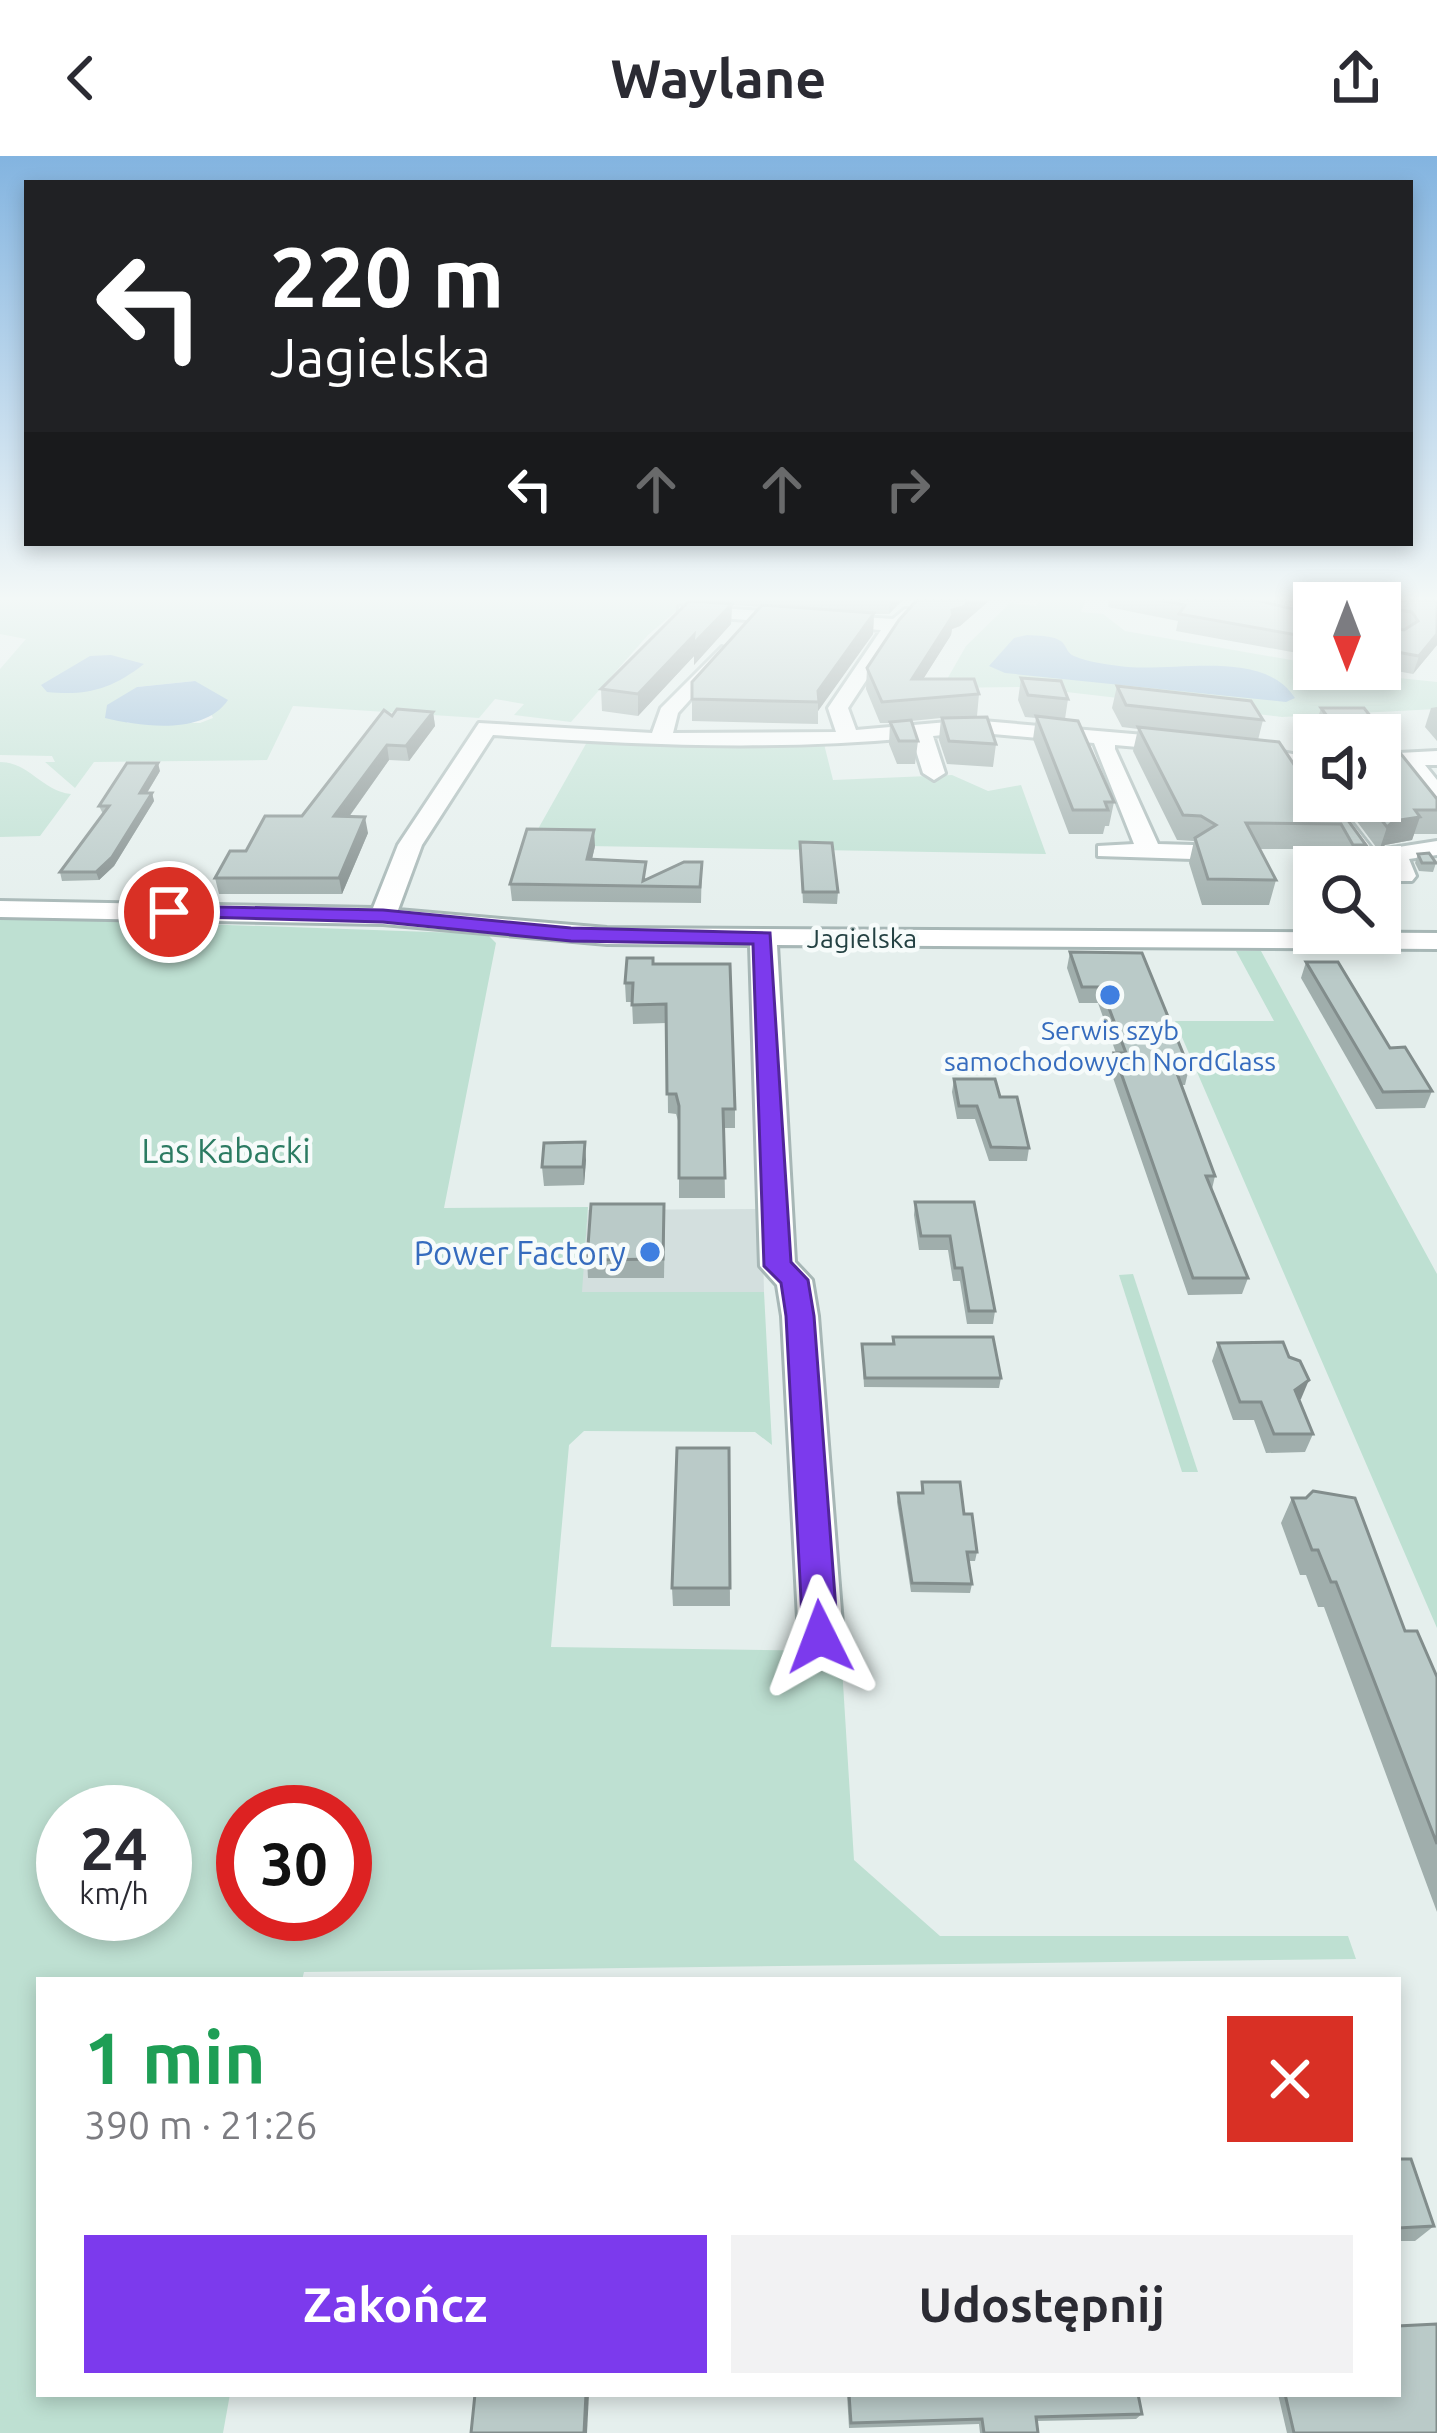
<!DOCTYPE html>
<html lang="pl">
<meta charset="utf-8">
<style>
body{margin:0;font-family:Ubuntu,sans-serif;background:#f2f2f3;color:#2b2b33;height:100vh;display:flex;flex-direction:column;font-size:45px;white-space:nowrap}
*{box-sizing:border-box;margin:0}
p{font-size:39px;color:#7c7c81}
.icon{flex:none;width:66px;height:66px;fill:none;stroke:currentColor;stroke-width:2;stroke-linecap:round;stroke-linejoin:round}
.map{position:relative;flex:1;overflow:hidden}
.details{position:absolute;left:36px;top:1821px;width:1365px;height:420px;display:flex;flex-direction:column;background:#fff;border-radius:0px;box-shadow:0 6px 18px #0003}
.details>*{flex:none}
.hud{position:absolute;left:24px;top:24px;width:1389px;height:366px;border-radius:0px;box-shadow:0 6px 18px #0003;background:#202124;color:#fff;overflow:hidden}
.needle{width:78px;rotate:180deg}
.fabs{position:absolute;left:1293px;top:426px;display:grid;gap:24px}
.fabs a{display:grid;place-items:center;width:108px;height:108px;border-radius:0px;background:#fff;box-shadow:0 6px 18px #0003;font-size:60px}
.speed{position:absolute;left:36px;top:1629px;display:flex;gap:24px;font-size:60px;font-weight:700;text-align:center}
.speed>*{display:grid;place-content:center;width:156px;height:156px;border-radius:50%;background:#fff;box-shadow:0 6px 18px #0003;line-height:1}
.speed small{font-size:30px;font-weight:400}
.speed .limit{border:18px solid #d22;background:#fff;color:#111}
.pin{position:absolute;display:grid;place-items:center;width:102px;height:102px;color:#fff;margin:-51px;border:6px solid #fff;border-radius:50%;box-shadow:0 3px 12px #0007}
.me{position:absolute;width:132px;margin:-66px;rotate:357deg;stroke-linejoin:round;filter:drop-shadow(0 0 9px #0008)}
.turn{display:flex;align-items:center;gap:42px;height:252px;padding:0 48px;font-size:54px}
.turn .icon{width:156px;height:156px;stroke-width:2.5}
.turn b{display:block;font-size:84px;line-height:102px}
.lanes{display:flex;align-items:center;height:114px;padding:0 48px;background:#0003;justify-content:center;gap:60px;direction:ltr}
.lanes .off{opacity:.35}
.round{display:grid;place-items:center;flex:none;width:126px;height:126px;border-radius:0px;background:#f2f2f3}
.head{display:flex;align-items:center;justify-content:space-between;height:204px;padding:0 48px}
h1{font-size:72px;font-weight:700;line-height:90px;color:#1e9e55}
.primary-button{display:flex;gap:24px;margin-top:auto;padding:24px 48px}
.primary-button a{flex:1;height:138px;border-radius:0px;background:#7c3aed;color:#fff;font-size:48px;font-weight:700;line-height:138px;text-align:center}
.primary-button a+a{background:#f2f2f3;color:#2b2b33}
header{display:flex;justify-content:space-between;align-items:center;height:156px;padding:0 48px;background:#fff;font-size:54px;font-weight:700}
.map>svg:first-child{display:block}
.built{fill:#d3dfde}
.green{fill:#bee0d2;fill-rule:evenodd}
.water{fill:#8cb3d5}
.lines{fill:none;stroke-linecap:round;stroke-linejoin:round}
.minor-casing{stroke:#a7b7b6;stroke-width:6}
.minor{fill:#fff;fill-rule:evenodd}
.wall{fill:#a0aeac}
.shaded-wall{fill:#828d8c}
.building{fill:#bacac8;stroke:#828d8c;stroke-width:3;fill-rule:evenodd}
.route{fill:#7c3aed;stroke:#51269a;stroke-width:3}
.shop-dot{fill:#3f7fe0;stroke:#f6fbfa;stroke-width:4.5}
.labels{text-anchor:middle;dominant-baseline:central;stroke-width:9;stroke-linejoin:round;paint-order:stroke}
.far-street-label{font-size:27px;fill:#234142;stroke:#f6fbfa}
.far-shop-label{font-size:27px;fill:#366cbe;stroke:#f6fbfa}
.park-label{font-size:33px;fill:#2b7b62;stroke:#f6fbfa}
.shop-label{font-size:33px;fill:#366cbe;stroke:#f6fbfa;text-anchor:end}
</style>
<header><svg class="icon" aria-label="back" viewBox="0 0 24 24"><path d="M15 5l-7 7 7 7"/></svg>Waylane<svg class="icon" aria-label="share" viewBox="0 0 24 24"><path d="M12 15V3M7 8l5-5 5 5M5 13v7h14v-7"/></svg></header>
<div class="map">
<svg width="1437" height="2277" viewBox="0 0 1437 2277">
<rect width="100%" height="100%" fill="#e5efed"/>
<!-- built -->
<path class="built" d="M762,1053L764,1136H581L588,1054Z"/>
<!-- green -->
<g class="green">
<path d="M0,444H689L648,479L571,566L514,559L524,548L495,543L479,562L293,550L267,604L94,606L75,632L45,606H55L52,600L0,599V513L26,483L0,478ZM195,525L213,562L200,567H127L137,531Z"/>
<path d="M1040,444H1086L1081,456L1103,458L1125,475L1314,508V513L1437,526V553L1282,561L1023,531L942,532L966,490L1010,447L1036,450Z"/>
<path d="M587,586L824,588L833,624L952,619L988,635L1021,629L1046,698L529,689Z"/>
<path d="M0,606C29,606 42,635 71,638L40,680L0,681Z"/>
<path d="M0,761L487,778L496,787L444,1052L588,1051L582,1136H764L772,1289L755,1276L584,1275L569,1289L551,1491L841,1495L854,1704L940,1780H1348L1356,1803L304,1816L302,1824H39V2238H230L223,2277H0ZM63,1656H165V1758H63ZM243,1656H345V1758H243Z"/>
<path d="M1236,795H1261L1437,1118V1472L1175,865H1274Z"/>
<path d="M1133,1118L1198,1316H1182L1119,1119Z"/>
</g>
<!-- water -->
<g class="water">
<path d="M1027,479C1037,480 1056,479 1063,487C1067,492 1068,498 1074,500C1087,506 1105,508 1119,510C1170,518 1263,491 1295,542L1286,546L1005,517L989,510L1014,482Z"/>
<path d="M111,499L144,508C112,533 87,540 47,536L41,529L90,500Z"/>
<path d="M195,525L228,544C204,579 143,571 105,562L107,549L137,531Z"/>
</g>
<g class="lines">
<!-- minor casing -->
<g class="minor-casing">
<g id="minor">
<path d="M685,450L893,463L905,453H917V461L894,482L848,552L856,574L971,564L1191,583L1194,588L1183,595L1115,589V593L1158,688L1193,689L1205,696L1193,703L1098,700V690L1134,688L1094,587L971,576L933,580L945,617L934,624L923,617L912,582C771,595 634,589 493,579L422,689L398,754L607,772L1437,777V793L777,789L795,1106L812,1124L818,1160L843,1481L837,1495L821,1500L805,1495L799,1481L782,1160L777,1129L760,1110L750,789L607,788L383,768L0,761V745L373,752L398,689L479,567L652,577L661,552L722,491L732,497L678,557L673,577L836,576L828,552L881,474L679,459V451Z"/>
<path d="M1244,589L1303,600L1314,614V635L1306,633L1288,610L1236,601V591Z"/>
<path d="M1437,595V609H1425L1437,624V646L1429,644L1403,610L1380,612V598Z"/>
<path d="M1336,655L1344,657L1382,706L1385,711L1382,716L1380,711H1360L1324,662Z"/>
<path d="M1437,685V699L1409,703L1416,720L1412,725H1394L1383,698L1386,693Z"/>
</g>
</g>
<!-- minor -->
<use href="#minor" class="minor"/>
</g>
<!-- wall -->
<g class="wall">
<path d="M706,444H904L900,447V446L889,458H874L873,478L818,555V568L692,565V526L761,451L732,449L731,468L694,509V500L638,560L602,555L601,533Z"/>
<path d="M917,444H990L960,470L952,473L951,479L923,523L979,538L977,560L949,562L996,588L993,611L947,608L939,584L941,562L911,565L918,585L915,608H897L889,588L890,567H880L866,533L867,512Z"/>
<path d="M1109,444H1256L1314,458V500L1176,475L1178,465L1108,451Z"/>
<path d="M1261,444H1437V489L1413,518L1380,512V447H1314V455Z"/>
<path d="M1021,522L1068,543L1065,563L1114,646L1109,670H1105L1103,678H1069L1033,583L1036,562L1025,561L1018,544Z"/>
<path d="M1117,530L1263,564L1258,584L1309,631L1366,689L1359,711H1343L1333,693H1260L1276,724L1269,749H1202L1189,707L1194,685L1177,684L1133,595L1138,573L1122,571L1112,552Z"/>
<path d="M1437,551V585L1425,571L1431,552Z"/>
<path d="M1321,552H1364L1383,576L1384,592L1397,593L1437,643V678H1414L1412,684L1385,689L1379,695L1350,656L1354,645H1380V579H1318L1314,574Z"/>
<path d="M433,556L435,570L409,605L389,604L349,661L368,677L342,738H219L215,722L246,695L302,660L392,560Z"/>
<path d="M160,615L147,637H152L154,645L114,710L99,724L62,725L60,716L103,658L99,650Z"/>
<path d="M800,686L838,736L837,748L803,747Z"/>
<path d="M595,690L592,703L647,723L702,706L701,747L512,745L510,728Z"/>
<path d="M1418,698L1436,707L1433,716L1419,715L1415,707Z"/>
<path d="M1070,796L1189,912L1185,929H1181L1215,1020L1212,1033L1248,1122L1242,1138L1188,1139L1110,913L1114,897H1116L1098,847H1079L1067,812Z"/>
<path d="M1306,806L1432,935L1425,952L1376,953L1301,822Z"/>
<path d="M653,808L735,953V972H724L725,1042H679V968L676,958L668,957L667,867L633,868L632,846H626L625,827Z"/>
<path d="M954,923L1000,941L1029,992L1027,1005H989L975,963H957L952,936Z"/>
<path d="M586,1004L584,1029L544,1030L542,1011Z"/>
<path d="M915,1046H974L995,1155L993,1168H967L960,1125H953L948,1094H919L914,1059Z"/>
<path d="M665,1066L664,1122H588L587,1104Z"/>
<path d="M893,1181L1001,1222L999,1232L864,1231L862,1188H893Z"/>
<path d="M1218,1187L1301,1243L1299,1244L1313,1278L1305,1296L1266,1297L1254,1264H1233L1212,1205Z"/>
<path d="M729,1292L730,1450H673L672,1432Z"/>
<path d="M922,1326L964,1358L977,1396L975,1405H969L972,1428L970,1437L911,1436L897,1346L898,1337H921Z"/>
<path d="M1292,1342L1398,1460L1405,1475L1437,1521V1756L1324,1451H1318L1306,1419H1300L1281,1367Z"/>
<path d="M1398,2003L1434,2070L1415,2085H1398Z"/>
<path d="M847,2238H1138L1142,2258L1136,2263L1036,2265L1038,2277H980L979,2268L849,2272Z"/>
<path d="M1278,2238H1398L1437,2277H1287Z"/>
</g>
<!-- shaded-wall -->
<g class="shaded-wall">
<path d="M890,444H900V447L889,458Z"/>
<path d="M970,444H990L960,470L952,473L951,479L910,544L912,523L952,454Z"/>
<path d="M732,448L731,468L694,509V500L638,560V538L694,479Z"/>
<path d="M874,457L873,478L818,555V535Z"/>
<path d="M1437,478V489L1413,518L1419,500Z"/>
<path d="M433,556L435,570L409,605L406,590Z"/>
<path d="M387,589L389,604L338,676L334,660Z"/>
<path d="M158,607L160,615L142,645L140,637Z"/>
<path d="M152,637L154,645L114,710L99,724L96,716Z"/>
<path d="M365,661L368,677L342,738L339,722Z"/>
<path d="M1420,661L1412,684L1385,689L1379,695L1387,671L1394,665Z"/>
<path d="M594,674L595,690L588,720L587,703Z"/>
<path d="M585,986L586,1004L584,1029L583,1011Z"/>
<path d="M1309,1224L1301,1243L1287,1252L1295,1234Z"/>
<path d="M586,2238H589L587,2277H584Z"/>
</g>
<!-- building -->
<g class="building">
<path d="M917,444H970L963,451L952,454L953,459L912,523H974L979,538L882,546L867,512L899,464Z"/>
<path d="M1159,444H1256L1314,458V482L1179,458L1185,449Z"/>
<path d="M1321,444H1437V478L1419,500L1380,493V447H1321ZM1382,452L1412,456L1418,465L1404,474L1385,471Z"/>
<path d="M689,445L732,448L693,488L694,479L638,538L601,533Z"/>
<path d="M762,449L874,457L818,535L819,546L692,543V526Z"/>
<path d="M1021,522L1061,525L1068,543L1028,539Z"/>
<path d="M1117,530L1251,545L1263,564L1126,549Z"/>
<path d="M1321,552H1364L1383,576L1384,592L1397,593L1437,643V654H1415L1420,661L1394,665L1387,671L1367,645H1380V579H1341Z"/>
<path d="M397,553L433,556L406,590L387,589L334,660L365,661L339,722H215L230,695H246L265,660H302L384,554L392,560Z"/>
<path d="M1036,560L1078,565L1114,646H1105L1108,654H1073Z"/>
<path d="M987,561L996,588L949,585L942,562Z"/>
<path d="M911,564L918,585H899L890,566Z"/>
<path d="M1138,571L1279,586L1309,631H1314V645H1334L1366,689H1353L1341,668L1246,667L1276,724L1208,723L1195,682L1216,669L1201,660L1183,659Z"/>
<path d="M127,607H158L140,637H152L112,701L96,716H60L109,650H99Z"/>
<path d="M527,673L594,674L587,703L646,706L643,725L684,706H702L700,731L510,728Z"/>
<path d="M800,686L832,687L838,736H803Z"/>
<path d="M1429,697L1436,707H1422L1418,698Z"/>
<path d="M1070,796L1142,797L1189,912H1175L1215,1020H1206L1248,1122H1193L1114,897H1126L1101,831H1082Z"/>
<path d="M627,802H653V808H730L735,953H723L725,1022H679V950L676,938H667L666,848L632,849L633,827H625Z"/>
<path d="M1306,806H1338L1390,892L1405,891L1432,935L1383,936Z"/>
<path d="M954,923H995L1000,941H1017L1029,992L991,991L977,950H959Z"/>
<path d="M585,986L583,1011H542L544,987Z"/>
<path d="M915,1046H974L995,1155H969L962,1112H955L950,1080H921Z"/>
<path d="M591,1048H664L663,1103L587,1104Z"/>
<path d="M893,1181H993L1001,1222H865L862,1188H894Z"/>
<path d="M1283,1186L1289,1201L1300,1205L1309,1224L1295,1234L1313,1278H1274L1261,1246H1240L1218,1187Z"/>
<path d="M677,1292H729L730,1432H672Z"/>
<path d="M922,1326H960L964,1358H972L977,1396H967L972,1428L912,1427L898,1337H923Z"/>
<path d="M1313,1335L1355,1342L1405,1475H1417L1437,1521V1688L1336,1426H1331L1318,1394H1312L1292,1342H1306Z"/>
<path d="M1398,2003H1411L1434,2070L1398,2072Z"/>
<path d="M1437,2168V2277H1294L1285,2238H1398V2170Z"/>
<path d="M475,2238H586L584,2277H471Z"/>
<path d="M849,2238H1138L1142,2258L1036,2261L1038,2277H984L982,2263L851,2267Z"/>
</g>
<!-- sky -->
<linearGradient id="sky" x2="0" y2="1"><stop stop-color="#83b4e0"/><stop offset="0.58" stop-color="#f3f8f7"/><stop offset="1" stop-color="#f3f8f7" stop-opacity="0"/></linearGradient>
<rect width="1437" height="763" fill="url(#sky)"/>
<!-- route -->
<path class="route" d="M169,750L383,754L571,772L770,777L791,1106L808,1124L814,1160L838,1481L833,1492L820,1496L808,1492L803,1481L786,1160L781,1127L764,1110L753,788L571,785L383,766L162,760L159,756Z"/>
<!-- markers -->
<g class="shop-dot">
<circle cx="1110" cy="839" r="12"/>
<circle cx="650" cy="1096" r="12"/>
</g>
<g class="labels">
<!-- far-street labels -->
<g class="far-street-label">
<text x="862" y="782">Jagielska</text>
</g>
<!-- far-shop labels -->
<g class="far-shop-label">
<text x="1110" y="874">Serwis szyb<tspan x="1110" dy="31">samochodowych NordGlass</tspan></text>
</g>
<!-- park labels -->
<g class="park-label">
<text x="226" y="994">Las Kabacki</text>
</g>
<!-- shop labels -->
<g class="shop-label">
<text x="626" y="1096">Power Factory</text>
</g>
</g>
</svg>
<div class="fabs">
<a><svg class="needle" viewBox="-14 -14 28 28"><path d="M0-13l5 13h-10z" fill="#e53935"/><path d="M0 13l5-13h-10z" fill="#7c7c81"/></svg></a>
<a><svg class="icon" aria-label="sound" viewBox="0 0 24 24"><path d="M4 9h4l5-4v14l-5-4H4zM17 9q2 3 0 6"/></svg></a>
<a><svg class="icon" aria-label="search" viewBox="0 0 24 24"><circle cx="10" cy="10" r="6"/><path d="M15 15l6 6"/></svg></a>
</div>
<div class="speed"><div>24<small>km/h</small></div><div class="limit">30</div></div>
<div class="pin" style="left:169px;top:756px;background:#d93025"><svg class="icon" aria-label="arrive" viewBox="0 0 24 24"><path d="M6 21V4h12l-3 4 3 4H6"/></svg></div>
<svg class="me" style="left:820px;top:1481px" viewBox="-20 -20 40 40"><path d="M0-17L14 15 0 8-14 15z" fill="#7c3aed" stroke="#fff" stroke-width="4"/></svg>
<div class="hud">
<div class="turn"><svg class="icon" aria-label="left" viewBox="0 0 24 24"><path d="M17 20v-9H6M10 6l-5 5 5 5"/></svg><div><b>220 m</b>Jagielska</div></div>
<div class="lanes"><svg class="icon" aria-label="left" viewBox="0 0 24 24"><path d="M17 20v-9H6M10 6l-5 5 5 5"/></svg><svg class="icon off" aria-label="ahead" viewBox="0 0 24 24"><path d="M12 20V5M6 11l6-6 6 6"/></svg><svg class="icon off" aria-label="ahead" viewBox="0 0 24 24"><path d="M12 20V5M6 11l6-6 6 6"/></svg><svg class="icon off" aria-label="right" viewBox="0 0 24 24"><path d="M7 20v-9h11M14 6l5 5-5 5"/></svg></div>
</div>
<section class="details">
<div class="head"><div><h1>1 min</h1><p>390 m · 21:26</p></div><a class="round" style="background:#d93025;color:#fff"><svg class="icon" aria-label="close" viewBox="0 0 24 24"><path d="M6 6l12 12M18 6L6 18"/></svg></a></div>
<div class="primary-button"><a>Zakończ</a><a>Udostępnij</a></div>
</section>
</div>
